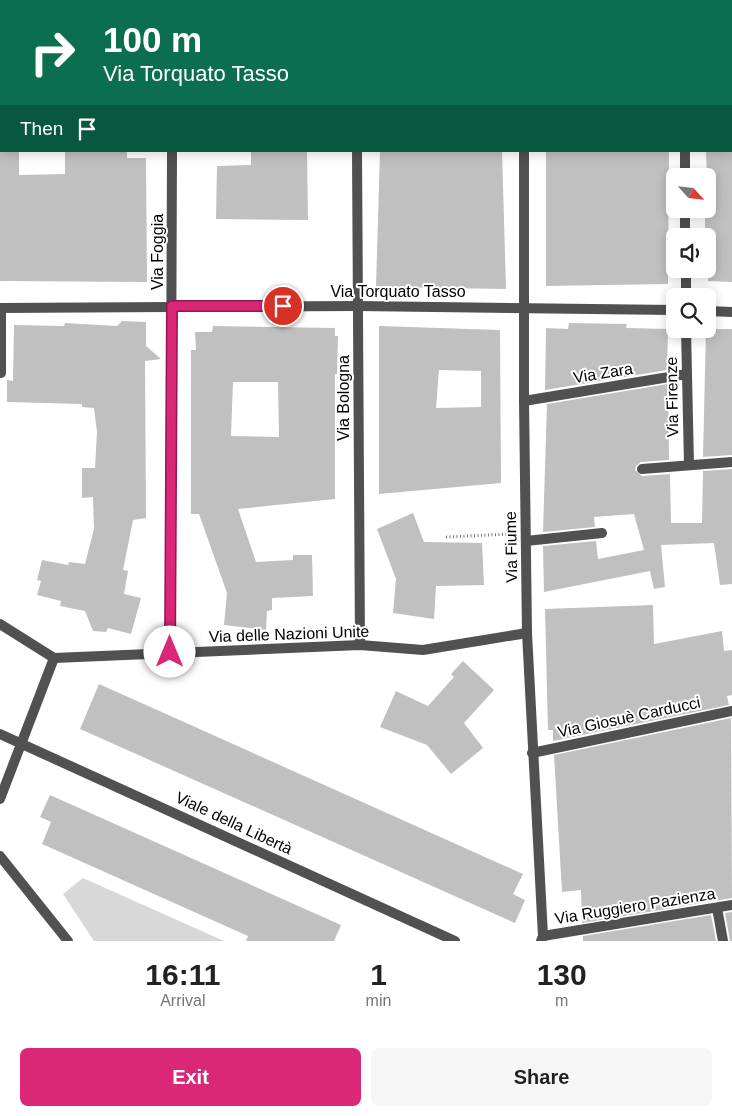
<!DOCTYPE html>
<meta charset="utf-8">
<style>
body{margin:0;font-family:Helvetica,sans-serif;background:#f6f6f6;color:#222;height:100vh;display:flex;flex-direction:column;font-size:19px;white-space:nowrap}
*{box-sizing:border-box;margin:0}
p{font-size:16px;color:#767676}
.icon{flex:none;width:28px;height:28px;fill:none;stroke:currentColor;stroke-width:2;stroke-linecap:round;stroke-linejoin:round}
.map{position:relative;height:941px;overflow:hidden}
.details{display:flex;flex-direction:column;background:#fff;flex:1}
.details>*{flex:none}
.hud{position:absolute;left:0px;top:0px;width:732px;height:152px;box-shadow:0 2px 12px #0003;background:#0b6e4f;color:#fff;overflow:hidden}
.needle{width:32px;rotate:117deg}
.tools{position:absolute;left:666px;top:168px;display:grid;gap:10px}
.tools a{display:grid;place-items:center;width:50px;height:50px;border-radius:8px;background:#fff;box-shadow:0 2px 12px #0003;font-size:25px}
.pin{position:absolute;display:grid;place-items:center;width:42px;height:42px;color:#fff;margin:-21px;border:2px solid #fff;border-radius:50%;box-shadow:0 1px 5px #0007}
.me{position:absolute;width:55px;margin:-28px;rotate:0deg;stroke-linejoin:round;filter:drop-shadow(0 0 4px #0008)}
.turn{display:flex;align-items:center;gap:18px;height:105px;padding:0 20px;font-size:22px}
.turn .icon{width:65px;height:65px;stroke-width:2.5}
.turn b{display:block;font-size:35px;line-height:42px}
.then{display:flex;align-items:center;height:48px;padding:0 20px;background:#0003;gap:10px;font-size:19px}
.eta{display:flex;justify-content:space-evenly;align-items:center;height:85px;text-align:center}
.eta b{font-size:30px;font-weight:600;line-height:35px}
.button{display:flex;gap:10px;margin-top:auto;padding:10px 20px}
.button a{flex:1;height:58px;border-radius:8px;background:#db2777;color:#fff;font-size:20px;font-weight:600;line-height:58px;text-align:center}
.button a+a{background:#f6f6f6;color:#222}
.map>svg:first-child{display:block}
.green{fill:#d8d8d8}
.building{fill:#c0c0c0;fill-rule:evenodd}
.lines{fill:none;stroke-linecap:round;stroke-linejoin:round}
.path{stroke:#737373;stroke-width:3;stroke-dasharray:1 2.5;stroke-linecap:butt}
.service{stroke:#515151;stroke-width:10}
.pedestrian{stroke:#515151;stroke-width:10}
.minor{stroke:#515151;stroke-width:10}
.route-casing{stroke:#8e194d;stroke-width:12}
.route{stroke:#db2777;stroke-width:9}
.labels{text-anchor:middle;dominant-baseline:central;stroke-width:4;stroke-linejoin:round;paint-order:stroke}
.street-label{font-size:16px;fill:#000;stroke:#fff}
</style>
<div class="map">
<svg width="732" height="941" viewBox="0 0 732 941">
<rect width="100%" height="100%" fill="#fff"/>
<!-- green -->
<path class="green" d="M83,878L224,941H94L63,894Z"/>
<!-- building -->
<g class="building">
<path d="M0,151H19V175L65,174V151H127V158H146L147,282L0,281Z"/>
<path d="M251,151H307L308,220L216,219L217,166L251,165Z"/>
<path d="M380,151H502L506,289L376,287Z"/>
<path d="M546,151H669L668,284L546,286Z"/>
<path d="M706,151H732V282L708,281V236H705V209H708Z"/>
<path d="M122,321L146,322V346L161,359L145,361L146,518L133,520L123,570L128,571L124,594L141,598L131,634L108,628L106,632L93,631L85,611L60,606L61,601L37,595L41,581L37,580L42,560L68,565L69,562L85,564L94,529L93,497L82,498V468H95L97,432L94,408L82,407V404L7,402V380L13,381L14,325L64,326L65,323L117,326Z"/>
<path d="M569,323L627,324L626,328L668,329L667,370L545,390L546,328L568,329Z"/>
<path d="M213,326L335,328V336H338L337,374H335V499L238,509L256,562L293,560V555H312L313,596L272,598V610L267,611L266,630L224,625L227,593L199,514H191V350H196L195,332H212ZM233,382H278L279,437L231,436Z"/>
<path d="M379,326L500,330L501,483L379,494ZM439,370L481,371V407L436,408Z"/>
<path d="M706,329H732V455L703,457Z"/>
<path d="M668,384L669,460L641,462L636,466L635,470L642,476L670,474L671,523H702L703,471L732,469V584L720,585L714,543L661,545L665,587L654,589L650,571L544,592L543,546L596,541L598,559L644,550L634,514L594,517L595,527L543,532L547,404Z"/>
<path d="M413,513L424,542L482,543L484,585L436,586L434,619L393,613L396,579L377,529Z"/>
<path d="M653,605L654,644L722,631L724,651L732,650V695L727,696L729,705L553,741V730H548L545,609Z"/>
<path d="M463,661L494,690L464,723L483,748L451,774L427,745L380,727L396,691L428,706L454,677L451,674Z"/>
<path d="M99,684L523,874L513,894L525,900L515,923L80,729Z"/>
<path d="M731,718L732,898L582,923L581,890L562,892L554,755Z"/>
<path d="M50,795L341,925L334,941H246L248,936L42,844L51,822L40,817Z"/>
<path d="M732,912V941H730L725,913Z"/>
<path d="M711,915L716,941H583V936Z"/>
</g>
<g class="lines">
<!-- path -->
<path class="path" d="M446,537L510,534"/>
<!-- service -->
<g class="service">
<path d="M1,308V373"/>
<path d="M526,541L602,533"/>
</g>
<!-- pedestrian -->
<path class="pedestrian" d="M642,469L732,462"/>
<!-- minor -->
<g class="minor">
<path d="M355,0V1"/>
<path d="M173,1V0"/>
<path d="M525,1V0"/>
<path d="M687,1V0"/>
<path d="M731,135H732"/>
<path d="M357,151L360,645"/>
<path d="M524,151V401L527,633L543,936L541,941"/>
<path d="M685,151V176"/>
<path d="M685,209V236"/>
<path d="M686,269V296"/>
<path d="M0,308L358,306L675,310"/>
<path d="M708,311L732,312"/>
<path d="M686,329L689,465"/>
<path d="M524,401L687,374"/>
<path d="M0,624L54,658L360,645L423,650L527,633"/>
<path d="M170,652L172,151"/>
<path d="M0,734L455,941"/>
<path d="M532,753L732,711"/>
<path d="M0,799L54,658"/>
<path d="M0,856L68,941"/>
<path d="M717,908L723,941"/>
<path d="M543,936L732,905"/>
</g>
</g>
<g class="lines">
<!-- route casing -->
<g class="route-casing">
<path id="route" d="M170,652L172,306H283"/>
</g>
<!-- route -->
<use href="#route" class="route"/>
</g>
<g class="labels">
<!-- street labels -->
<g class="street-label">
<text transform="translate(157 252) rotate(-90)">Via Foggia</text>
<text x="398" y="291">Via Torquato Tasso</text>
<text transform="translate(603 373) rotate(-9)">Via Zara</text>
<text transform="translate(672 397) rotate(-91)">Via Firenze</text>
<text transform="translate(343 398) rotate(-90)">Via Bologna</text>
<text transform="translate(511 547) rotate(-91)">Via Fiume</text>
<text transform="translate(289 634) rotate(-2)">Via delle Nazioni Unite</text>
<text transform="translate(629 717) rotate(-12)">Via Giosuè Carducci</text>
<text transform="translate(234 823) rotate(25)">Viale della Libertà</text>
<text transform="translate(635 906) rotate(-9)">Via Ruggiero Pazienza</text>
</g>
</g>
</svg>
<div class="tools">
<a><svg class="needle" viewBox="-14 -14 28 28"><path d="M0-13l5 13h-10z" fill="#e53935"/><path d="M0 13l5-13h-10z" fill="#767676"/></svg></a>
<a><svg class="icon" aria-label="sound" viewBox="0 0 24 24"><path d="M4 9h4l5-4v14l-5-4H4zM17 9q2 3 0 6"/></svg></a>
<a><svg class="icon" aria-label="search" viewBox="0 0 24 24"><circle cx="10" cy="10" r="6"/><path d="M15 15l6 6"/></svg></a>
</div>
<div class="pin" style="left:283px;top:306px;background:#d93025"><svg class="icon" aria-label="arrive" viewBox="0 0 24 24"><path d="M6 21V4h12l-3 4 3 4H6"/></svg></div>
<svg class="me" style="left:170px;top:652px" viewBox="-20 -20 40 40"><circle r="19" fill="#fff"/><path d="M0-13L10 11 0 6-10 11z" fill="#db2777"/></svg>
<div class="hud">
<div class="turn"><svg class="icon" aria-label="right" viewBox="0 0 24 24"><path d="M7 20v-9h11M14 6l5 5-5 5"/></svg><div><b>100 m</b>Via Torquato Tasso</div></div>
<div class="then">Then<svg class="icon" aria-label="arrive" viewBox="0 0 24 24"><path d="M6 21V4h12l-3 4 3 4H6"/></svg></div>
</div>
</div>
<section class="details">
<div class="eta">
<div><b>16:11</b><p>Arrival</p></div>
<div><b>1</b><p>min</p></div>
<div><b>130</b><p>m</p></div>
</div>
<div class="button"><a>Exit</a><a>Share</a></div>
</section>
